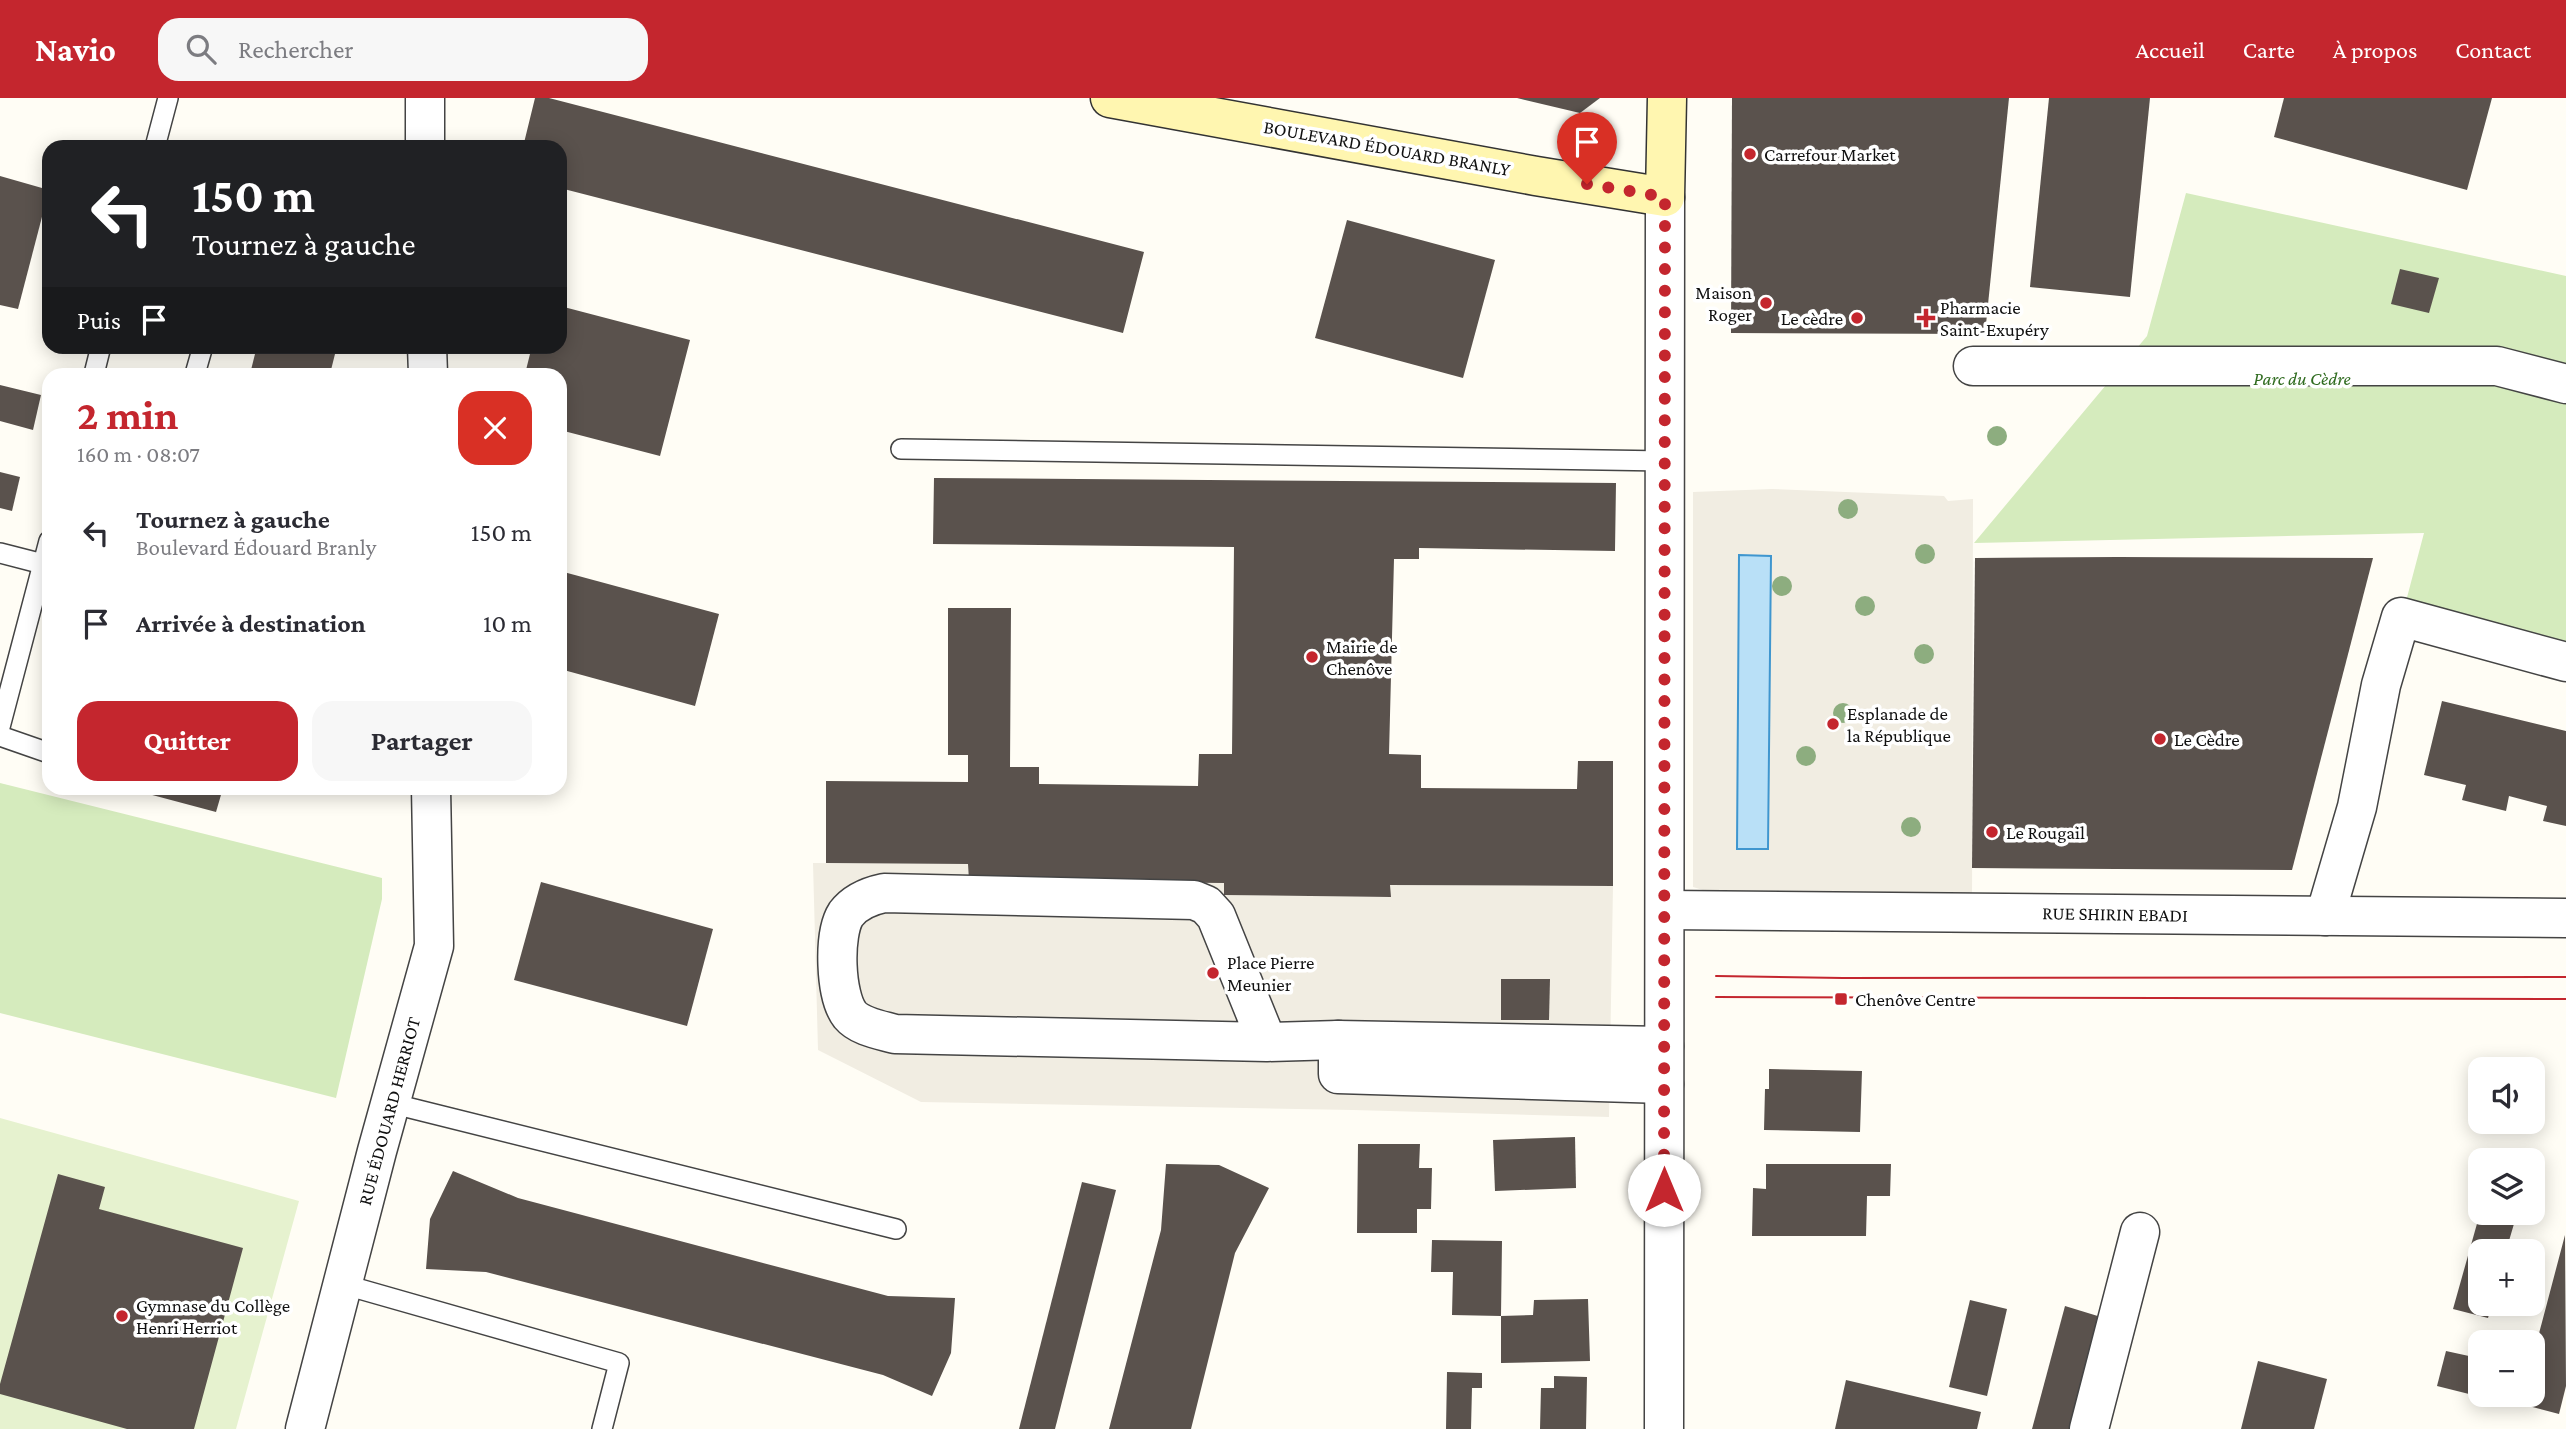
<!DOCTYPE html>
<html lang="fr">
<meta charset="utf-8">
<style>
body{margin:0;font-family:"Crimson Pro",serif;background:#f7f7f7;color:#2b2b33;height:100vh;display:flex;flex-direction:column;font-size:26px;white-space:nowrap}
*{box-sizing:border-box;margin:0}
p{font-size:23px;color:#7c7c81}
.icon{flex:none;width:38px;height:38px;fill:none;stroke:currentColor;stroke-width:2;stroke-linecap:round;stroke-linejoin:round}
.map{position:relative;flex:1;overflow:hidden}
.details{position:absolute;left:42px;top:270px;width:525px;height:427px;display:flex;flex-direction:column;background:#fff;border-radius:21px;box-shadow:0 4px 18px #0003}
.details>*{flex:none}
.top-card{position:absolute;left:42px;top:42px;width:525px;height:214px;border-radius:21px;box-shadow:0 4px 18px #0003;background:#202124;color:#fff;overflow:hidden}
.tools{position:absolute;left:2468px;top:959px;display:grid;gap:14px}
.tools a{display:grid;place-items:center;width:77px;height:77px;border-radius:14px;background:#fff;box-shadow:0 4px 18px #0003;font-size:35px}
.pin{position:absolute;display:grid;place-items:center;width:60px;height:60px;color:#fff;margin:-72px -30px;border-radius:50% 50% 50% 0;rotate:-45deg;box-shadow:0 0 7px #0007}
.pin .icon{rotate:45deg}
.me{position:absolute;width:77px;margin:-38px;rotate:0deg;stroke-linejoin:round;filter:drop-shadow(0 0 5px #0008)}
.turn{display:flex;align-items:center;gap:24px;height:147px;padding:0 35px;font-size:32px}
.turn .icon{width:91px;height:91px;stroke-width:2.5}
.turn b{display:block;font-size:49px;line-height:60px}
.then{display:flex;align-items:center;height:66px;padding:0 35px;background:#0003;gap:14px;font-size:26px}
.round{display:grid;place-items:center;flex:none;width:74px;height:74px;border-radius:21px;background:#f7f7f7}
.headline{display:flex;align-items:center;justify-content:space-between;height:119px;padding:0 35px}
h1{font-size:42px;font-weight:700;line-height:52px;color:#c4262e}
.button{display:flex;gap:14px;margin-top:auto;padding:14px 35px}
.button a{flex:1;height:80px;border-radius:21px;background:#c4262e;color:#fff;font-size:28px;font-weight:700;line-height:80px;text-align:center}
.button a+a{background:#f7f7f7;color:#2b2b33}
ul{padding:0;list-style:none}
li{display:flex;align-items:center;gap:21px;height:91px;padding:0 35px}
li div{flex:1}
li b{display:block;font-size:26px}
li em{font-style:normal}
header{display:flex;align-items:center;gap:42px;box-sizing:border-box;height:98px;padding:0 35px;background:#c4262e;color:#fff}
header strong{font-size:33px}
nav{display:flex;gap:38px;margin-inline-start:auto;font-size:24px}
.search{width:490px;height:63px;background:#f7f7f7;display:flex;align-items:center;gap:18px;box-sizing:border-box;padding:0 24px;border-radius:21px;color:#7c7c81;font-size:26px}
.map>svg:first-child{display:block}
.green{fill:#d5ebbd}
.pitch{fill:#e6f2cf}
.plaza{fill:#f1ede2}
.water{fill:#b9e0f7;stroke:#3f96cf;stroke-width:2}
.building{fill:#5a524d}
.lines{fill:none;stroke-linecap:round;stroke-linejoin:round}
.lane-casing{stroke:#444;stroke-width:22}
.street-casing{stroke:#444;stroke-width:41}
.secondary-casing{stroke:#333;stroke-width:41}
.lane{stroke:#fff;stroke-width:19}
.street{stroke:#fff;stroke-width:38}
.secondary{stroke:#fff6b0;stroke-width:38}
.tram{stroke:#c4262e;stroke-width:2}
.tree{fill:#8dad7f}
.route{stroke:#c4262e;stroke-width:12;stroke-dasharray:0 21.6}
.poi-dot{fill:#c4262e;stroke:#fff;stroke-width:2.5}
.labels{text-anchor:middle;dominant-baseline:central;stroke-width:7;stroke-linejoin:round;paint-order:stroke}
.street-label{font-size:19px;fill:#111;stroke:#fff}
.poi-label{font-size:19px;fill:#111;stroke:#fff;text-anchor:start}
.park-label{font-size:19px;font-style:italic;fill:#2f6b1f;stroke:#fff}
</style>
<header>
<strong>Navio</strong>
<div class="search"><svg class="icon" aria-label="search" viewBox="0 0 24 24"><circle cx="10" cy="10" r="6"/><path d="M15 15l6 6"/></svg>Rechercher</div>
<nav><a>Accueil</a><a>Carte</a><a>À propos</a><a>Contact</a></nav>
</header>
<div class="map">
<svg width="2566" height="1331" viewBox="0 0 2566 1331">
<rect width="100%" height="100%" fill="#fffdf5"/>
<!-- green -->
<g class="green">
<path d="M2186,95L2566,178V549L2405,507L2424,435L1974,445L2147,238Z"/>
<path d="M0,685L382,780V801L336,1000L0,915Z"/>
</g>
<!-- pitch -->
<path class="pitch" d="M0,1020L299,1103L236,1331H0Z"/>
<!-- plaza -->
<g class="plaza">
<path d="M1772,391L1944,398L1948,403L1973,401L1972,815L1772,813L1693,789V394Z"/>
<path d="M813,765L968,766L969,782L1224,785V797L1390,799V787L1613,788L1609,1019L1353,1012L921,1004L818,952Z"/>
</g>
<!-- water -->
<path class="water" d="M1739,457L1771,458L1768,751H1737Z"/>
<!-- building -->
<g class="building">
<path d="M535,0H549L1144,154L1123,235L560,90V49H523Z"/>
<path d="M1517,0H1600L1580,15Z"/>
<path d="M1732,0H2009L1985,236L1731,235Z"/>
<path d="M2049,0H2150L2130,199L2030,189Z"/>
<path d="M2284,0H2492L2467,92L2274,39Z"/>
<path d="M0,78L49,92L18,211L0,207Z"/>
<path d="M1347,122L1495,162L1463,280L1315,240Z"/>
<path d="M2400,171L2439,180L2429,215L2391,206Z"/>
<path d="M560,208L690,242L660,358L560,332V276H525L532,248H560Z"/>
<path d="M257,248H337L330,276H250Z"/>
<path d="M0,287L41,297L33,332L0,323Z"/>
<path d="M0,374L20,379L12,413L0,410Z"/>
<path d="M934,380L1616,385L1615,453L1419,450V461H1394L1389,656L1421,657V690L1577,691L1578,663H1613V788L1390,787L1391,799L1224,797V785L969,783L968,766L826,765V683L968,684V657H948V510H1011L1010,669H1039V686L1198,688L1199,656H1232L1234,449L933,446Z"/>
<path d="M2118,459L2373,460L2292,772L1972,770L1975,460Z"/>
<path d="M560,473L719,516L695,608L560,571Z"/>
<path d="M2442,603L2566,633V728L2543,723L2547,708L2509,698L2506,713L2462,702L2466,687L2424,677Z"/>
<path d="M142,690H223L216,714L141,694Z"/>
<path d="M541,784L713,831L687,928L514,882Z"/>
<path d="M1501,881H1550L1549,922H1501Z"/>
<path d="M1769,971L1862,973L1860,1034L1764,1032L1765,991H1769Z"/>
<path d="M1575,1039L1576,1090L1495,1093L1493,1042Z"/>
<path d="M1358,1046H1420L1419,1070H1432L1431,1111H1417V1135H1357Z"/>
<path d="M1166,1066L1219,1067L1269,1090L1235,1155L1191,1331H1109L1161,1132Z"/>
<path d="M1766,1066H1891L1890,1098H1867L1866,1138H1752L1753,1090L1766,1091Z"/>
<path d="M453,1073L518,1100L888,1198L955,1200L951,1255L932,1298L883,1277L486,1174L426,1171L430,1121Z"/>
<path d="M58,1076L105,1089L99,1111L243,1150L194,1331H127L0,1296V1286Z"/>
<path d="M1082,1084L1116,1092L1055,1331H1019Z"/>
<path d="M2480,1115H2500L2516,1119L2506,1153H2480V1206H2492L2488,1220L2453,1211Z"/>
<path d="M2565,1137L2566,1288L2559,1316L2521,1306L2523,1297H2532V1262Z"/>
<path d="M1432,1142L1502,1143L1501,1218L1452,1217L1453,1174H1431Z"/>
<path d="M1588,1201L1590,1263L1501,1265V1218L1533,1217L1534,1202Z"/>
<path d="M1970,1202L2007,1211L1987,1298L1949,1289Z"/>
<path d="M2065,1208L2101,1219L2071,1331H2032Z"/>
<path d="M2446,1253L2478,1260L2469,1296L2437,1288Z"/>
<path d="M2258,1263L2327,1281L2314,1331H2241Z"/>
<path d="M1447,1274L1482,1275V1290H1472L1471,1331H1446Z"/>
<path d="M1554,1278L1587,1279L1586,1331H1540L1541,1290H1554Z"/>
<path d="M1846,1282L1981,1314L1977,1331H1835Z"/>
</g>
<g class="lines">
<!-- lane casing -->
<g class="lane-casing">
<g id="lane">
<path d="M155,49L168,0"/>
<path d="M94,276L101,248"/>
<path d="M195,276L203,248"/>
<path d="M901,351L1665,363"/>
<path d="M0,455L43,466"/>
<path d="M0,629L49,443"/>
<path d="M0,638L49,655"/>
<path d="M390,1005L896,1131"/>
<path d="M342,1186L619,1265L602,1331"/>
</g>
</g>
<!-- street casing -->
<g class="street-casing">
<g id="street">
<path d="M425,0V49"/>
<path d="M427,248L428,276"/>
<path d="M1973,268H2497L2566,286"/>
<path d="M1665,812L2566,820"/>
<path d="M2325,818L2357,709L2381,587L2401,519L2566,564"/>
<path d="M1267,944L895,936C881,932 860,929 850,917C835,898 833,836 846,816C855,804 870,798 884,795L1194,802L1206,807L1216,818L1267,944L1338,942"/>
<path d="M1664,986L1338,976V942L1664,948"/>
<path d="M305,1331L377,1053L434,848L431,690"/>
<path d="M1664,1331L1665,99"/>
<path d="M2089,1331L2140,1134"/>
</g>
</g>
<!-- secondary casing -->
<g class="secondary-casing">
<path id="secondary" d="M1110,0L1536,78L1665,99L1667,0"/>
</g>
<!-- lane -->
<use href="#lane" class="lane"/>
<!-- street -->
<use href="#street" class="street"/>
<!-- secondary -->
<use href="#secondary" class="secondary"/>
<!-- tram -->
<g class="tram">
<path d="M1716,878L1843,880L2566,879"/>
<path d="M1716,899L2566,901"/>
</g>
</g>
<!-- trees -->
<g class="tree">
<circle cx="1997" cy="338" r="10"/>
<circle cx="1848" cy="411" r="10"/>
<circle cx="1925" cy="456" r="10"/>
<circle cx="1782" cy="488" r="10"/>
<circle cx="1865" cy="508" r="10"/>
<circle cx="1924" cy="556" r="10"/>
<circle cx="1843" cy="615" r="10"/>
<circle cx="1806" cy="658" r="10"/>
<circle cx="1911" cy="729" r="10"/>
</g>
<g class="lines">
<!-- route -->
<path class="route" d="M1587,86L1665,99L1664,1092"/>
</g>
<!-- markers -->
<g class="poi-dot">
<circle cx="1750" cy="56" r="7"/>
<circle cx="1766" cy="205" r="7"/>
<circle cx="1857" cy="220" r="7"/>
<path d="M1922.5 209.5h7v7h7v7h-7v7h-7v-7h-7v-7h7z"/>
<circle cx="1312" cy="559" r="7"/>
<circle cx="1833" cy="626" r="7"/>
<circle cx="2160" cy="641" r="7"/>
<circle cx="1992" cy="734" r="7"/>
<circle cx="1213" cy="875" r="7"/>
<rect x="1834" y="894" width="14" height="14" rx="3.5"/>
<circle cx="122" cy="1218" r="7"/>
</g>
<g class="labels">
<!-- street labels -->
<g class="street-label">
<text transform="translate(1387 50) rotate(10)">BOULEVARD ÉDOUARD BRANLY</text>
<text transform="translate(2115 816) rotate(1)">RUE SHIRIN EBADI</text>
<text transform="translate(389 1013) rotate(-75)">RUE ÉDOUARD HERRIOT</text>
</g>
<!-- poi labels -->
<g class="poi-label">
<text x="1764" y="56">Carrefour Market</text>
<text x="1752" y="194" text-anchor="end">Maison<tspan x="1752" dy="22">Roger</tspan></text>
<text x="1940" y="209">Pharmacie<tspan x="1940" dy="22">Saint-Exupéry</tspan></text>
<text x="1843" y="220" text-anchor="end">Le cèdre</text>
<text x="1326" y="548">Mairie de<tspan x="1326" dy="22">Chenôve</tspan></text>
<text x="1847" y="615">Esplanade de<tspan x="1847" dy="22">la République</tspan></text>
<text x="2174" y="641">Le Cèdre</text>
<text x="2006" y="734">Le Rougail</text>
<text x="1227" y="864">Place Pierre<tspan x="1227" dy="22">Meunier</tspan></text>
<text x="1855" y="901">Chenôve Centre</text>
<text x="136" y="1207">Gymnase du Collège<tspan x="136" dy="22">Henri Herriot</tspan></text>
</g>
<!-- park labels -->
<g class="park-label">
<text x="2302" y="280">Parc du Cèdre</text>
</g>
</g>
</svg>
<div class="tools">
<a><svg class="icon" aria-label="sound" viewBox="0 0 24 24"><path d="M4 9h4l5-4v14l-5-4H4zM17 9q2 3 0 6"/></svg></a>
<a><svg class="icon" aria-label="layers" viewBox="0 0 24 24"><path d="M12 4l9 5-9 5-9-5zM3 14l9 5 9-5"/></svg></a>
<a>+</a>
<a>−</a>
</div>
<div class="pin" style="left:1587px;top:86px;background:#d93025"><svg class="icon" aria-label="arrive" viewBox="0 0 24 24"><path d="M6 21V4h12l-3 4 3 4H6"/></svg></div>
<svg class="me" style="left:1664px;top:1092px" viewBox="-20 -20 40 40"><circle r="19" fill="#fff"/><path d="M0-13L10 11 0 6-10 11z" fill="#c4262e"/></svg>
<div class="top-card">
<div class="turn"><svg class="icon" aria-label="left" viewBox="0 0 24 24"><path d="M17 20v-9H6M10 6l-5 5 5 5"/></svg><div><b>150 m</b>Tournez à gauche</div></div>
<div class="then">Puis<svg class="icon" aria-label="arrive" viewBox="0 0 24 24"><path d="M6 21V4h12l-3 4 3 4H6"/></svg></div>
</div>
<section class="details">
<div class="headline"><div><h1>2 min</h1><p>160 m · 08:07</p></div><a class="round" style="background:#d93025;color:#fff"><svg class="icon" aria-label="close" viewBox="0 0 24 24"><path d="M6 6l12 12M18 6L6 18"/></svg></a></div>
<ul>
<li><svg class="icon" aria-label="left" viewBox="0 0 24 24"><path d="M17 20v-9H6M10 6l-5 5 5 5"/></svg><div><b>Tournez à gauche</b><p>Boulevard Édouard Branly</p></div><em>150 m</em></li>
<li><svg class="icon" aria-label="arrive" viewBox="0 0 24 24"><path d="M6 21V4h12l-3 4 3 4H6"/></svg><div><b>Arrivée à destination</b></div><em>10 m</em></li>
</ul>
<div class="button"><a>Quitter</a><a>Partager</a></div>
</section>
</div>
